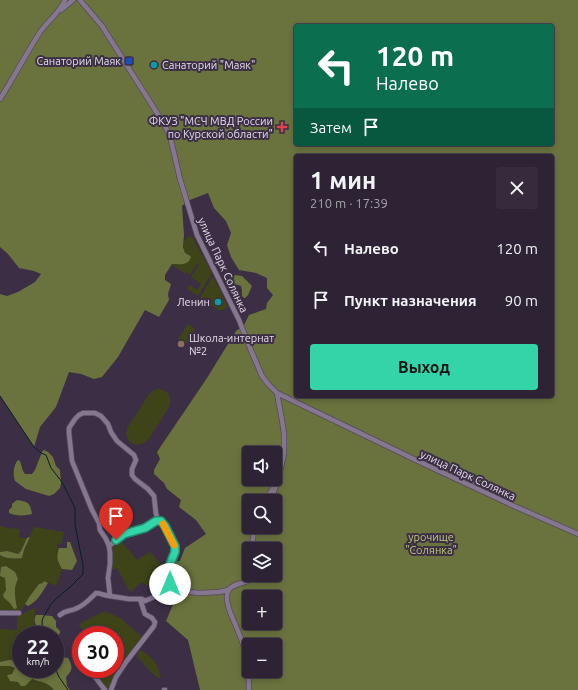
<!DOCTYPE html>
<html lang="ru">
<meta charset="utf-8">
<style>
body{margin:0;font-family:Ubuntu,sans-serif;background:#352b3c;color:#f1f3f6;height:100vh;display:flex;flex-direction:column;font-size:15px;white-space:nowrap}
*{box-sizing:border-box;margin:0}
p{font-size:13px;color:#a7a4ac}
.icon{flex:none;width:22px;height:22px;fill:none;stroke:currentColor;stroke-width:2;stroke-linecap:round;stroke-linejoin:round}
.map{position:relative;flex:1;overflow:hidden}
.details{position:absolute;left:294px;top:154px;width:260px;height:244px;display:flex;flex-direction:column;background:#2d2334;border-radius:4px;box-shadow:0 2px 6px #0003,0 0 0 1px #48404f}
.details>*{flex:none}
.hud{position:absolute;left:294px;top:24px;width:260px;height:122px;border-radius:4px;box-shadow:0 2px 6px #0003,0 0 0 1px #48404f;background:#0b6e4f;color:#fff;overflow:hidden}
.buttons{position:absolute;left:242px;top:446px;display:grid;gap:8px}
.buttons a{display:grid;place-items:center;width:40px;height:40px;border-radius:4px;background:#2d2334;box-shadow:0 2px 6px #0003,0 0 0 1px #48404f;font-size:20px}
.speed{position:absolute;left:12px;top:626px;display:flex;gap:8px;font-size:20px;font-weight:700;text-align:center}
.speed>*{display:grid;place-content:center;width:52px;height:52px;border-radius:50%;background:#2d2334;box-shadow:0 2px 6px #0003,0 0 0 1px #48404f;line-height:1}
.speed small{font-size:10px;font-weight:400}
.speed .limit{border:6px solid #d22;background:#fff;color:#111}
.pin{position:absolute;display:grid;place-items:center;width:34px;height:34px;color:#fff;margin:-41px -17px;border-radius:50% 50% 50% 0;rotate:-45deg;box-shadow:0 0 4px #0007}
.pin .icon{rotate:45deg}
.me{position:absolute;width:44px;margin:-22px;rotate:0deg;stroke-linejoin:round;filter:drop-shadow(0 0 3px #0008)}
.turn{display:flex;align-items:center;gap:14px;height:84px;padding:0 16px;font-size:18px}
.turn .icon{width:52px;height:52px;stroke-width:2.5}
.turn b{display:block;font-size:28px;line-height:34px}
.then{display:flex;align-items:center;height:38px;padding:0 16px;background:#0003;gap:8px;font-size:15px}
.round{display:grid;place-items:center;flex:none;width:42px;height:42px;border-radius:4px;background:#352b3c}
.overview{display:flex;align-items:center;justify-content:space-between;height:68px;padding:0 16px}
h1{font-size:24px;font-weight:700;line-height:30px}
.cta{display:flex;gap:8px;margin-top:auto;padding:8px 16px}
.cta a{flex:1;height:46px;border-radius:4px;background:#33d4a8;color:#111;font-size:16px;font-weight:700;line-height:46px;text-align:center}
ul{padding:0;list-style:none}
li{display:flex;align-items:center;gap:12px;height:52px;padding:0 16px}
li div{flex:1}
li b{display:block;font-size:15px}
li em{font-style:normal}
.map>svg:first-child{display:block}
.green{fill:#3e4418;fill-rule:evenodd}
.forest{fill:#6a723e;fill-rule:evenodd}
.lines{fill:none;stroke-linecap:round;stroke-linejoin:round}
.stream{stroke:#081f23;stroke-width:1}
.minor-casing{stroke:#554a5c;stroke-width:6}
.minor{stroke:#867791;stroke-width:4.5}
.route-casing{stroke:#218a6d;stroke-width:10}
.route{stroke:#33d4a8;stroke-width:7}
.slow{stroke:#f59e0b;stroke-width:7}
.transit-dot{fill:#1a4fb4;stroke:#3c2f45;stroke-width:1.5}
.culture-dot{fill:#0f9aa8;stroke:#3c2f45;stroke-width:1.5}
.health-dot{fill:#e0444e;stroke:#3c2f45;stroke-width:1.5}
.education-dot{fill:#8d6e63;stroke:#3c2f45;stroke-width:1.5}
.labels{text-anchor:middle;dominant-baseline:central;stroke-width:4;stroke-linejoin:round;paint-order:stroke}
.poi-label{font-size:11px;fill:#e3dbe9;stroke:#3c2f45;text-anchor:end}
.street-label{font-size:11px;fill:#e3dbe9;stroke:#3c2f45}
.park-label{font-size:11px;fill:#bdc97a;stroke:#3c2f45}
</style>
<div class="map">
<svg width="578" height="690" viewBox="0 0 578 690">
<rect width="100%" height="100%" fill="#3c2f45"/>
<!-- green -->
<g class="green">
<path d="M188,236H190L193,238L212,273L198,296L187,289L190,285L197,290L201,284L191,277L199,265L197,264L189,276L188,275L189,273L187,272L186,274L172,265V264H179L189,255L185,253C183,246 183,242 188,236Z"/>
<path d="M213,276L228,307L220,311L200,298Z"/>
<path d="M188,324L195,329L186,344L178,339Z"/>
<path d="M157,389C168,389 173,397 169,407L148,440C136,451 122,441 128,427L149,394L153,391Z"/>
<path d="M0,526L8,528L20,529L19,538H27L21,551L18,554L7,551L0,552Z"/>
<path d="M34,527L64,532L61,544L57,543V545L59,548C56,558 57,560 62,569L56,586L45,581L43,583C32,586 27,609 17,612C12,613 5,611 0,611V555C6,559 15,559 22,558C24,549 26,547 29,539C30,535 32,531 34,527ZM6,566L15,572L14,594L17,607L4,598C4,594 6,592 6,588C6,581 6,574 6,566Z"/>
<path d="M120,540L137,560L150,552L164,567L161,571L147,586L142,582L130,592L117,568L111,570L113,560L112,546Z"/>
<path d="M35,608L34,635H21V636L15,635L21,647V661H19L9,660L0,662V629L17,630V616Z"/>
<path d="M105,611L120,618L143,638L116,675L109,690H107L92,669H115V635H85L79,624Z"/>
<path d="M141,650C153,658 158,664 161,678H158L147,668L137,656V652Z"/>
<path d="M0,666H10L15,668L12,674L8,675L18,682L25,686L31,679C42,683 46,681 54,690H0Z"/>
</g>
<!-- forest -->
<g class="forest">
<path d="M0,0H578V690H200L188,640L166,621L181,586L174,577L170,563L180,561L185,548L206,534L196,520L179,507L181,500L167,489L164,483L154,474V470L160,459L157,452L207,378L236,331L244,325L249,315L266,309L267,303L273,295L267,288V278L256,273L239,270L231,257L227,245L231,233L226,221L214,208L208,193L190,200L182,206L184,235L183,247L185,253L189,255L191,257C188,266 180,264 172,264L165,275V280L171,284L168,294L169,300L159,317L145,310L118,357L102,377L94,379L81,374L69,372L56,407L40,427L34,447L0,396V294L7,296L18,292L35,282L41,274L34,271L19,268L8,254L0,247ZM296,26H552V144H296ZM296,156H552V396H296ZM249,453H275V479H249ZM249,501H275V527H249ZM249,549H275V575H249ZM249,597H275V623H249ZM249,645H275V671H249Z"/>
<path d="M235,275L242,276L252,286L248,295L245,298H244L242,296V290L241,286L235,284L233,282L232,279Z"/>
<path d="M44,450L48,452L53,457L56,466L60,470L61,483L60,488L54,494L49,496L26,489L15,481C13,474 13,466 18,460L20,461L23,471L25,474H32L35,470L42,452Z"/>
<path d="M17,500C28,502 30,502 32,514C25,516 15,516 9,513V510L12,507V504Z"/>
<path d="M30,537L24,550L22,558C15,559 6,559 0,555V552L7,551L18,554L21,551L27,538Z"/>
<path d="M67,542H70L77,561L72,570L62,569C57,560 56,558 59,548H67Z"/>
<path d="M6,566L15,572L18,579C13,588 15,597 17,608L14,609L10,603L4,598L3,595L6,590L5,578L0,576L1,567Z"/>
<path d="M44,581L48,583C42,592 38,601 28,606L25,604L30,596L39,584L43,583Z"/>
<path d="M36,615H41L52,616L56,621V627L60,631V633L55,640V635H34L37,634L38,631C36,625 33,621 36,615Z"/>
<path d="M55,642L58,654L61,657L68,658C73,667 73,670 66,677L67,686L70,690H54C46,681 42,683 32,679L25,686H21L18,682L10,681L7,675L12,674L15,668L10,666H0V662L9,660L19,661H21V669H55Z"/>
</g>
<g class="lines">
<!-- stream -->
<g class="stream">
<path d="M0,396L34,447L41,453L46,455L51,468L62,482L75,508V525L83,565V574L70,587L57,598L51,604L43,618L42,621L43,635"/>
<path d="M55,668L59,677L68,690"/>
</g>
<!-- minor casing -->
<g class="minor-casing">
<g id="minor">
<path d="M80,0L102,26L164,124L170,136L180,179L197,235L239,320L250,348L262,376L269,385L277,393L420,462L514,506L578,534"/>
<path d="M61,10L73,0"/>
<path d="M0,99C14,77 26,54 40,32C48,21 59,13 65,0"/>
<path d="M265,501L278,480L284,454V434L282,420L277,393"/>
<path d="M270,501L276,486"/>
<path d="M109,546L124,534L145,528L156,521H161"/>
<path d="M253,549C252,541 253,534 256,527"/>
<path d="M110,596L129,599H142L145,601L163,593L173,590L199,593L219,592L228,590"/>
<path d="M0,613H19"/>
<path d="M60,615C67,609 68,612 75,609C84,606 90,599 96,593C101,593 105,596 110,596L108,578L110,564V553L109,546L106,539L100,530L99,523L92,510L72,461L69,433V428L75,419L79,415L83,413H95L101,416L108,424L111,432L117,441L134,455L136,460L132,469V475L135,479L148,489L154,496L156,514L157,517L165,526L175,546V552L170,564L171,570L170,584L173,590"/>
<path d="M89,669L105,690"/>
<path d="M111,690L116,677L126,662L154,626L155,622L152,618L145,614L140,599"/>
<path d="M164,690H165"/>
<path d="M249,690C249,678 249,665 246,653C242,639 236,626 230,612C228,606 225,597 228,591C233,581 248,586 253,575"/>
</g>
</g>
<!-- minor -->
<use href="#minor" class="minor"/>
</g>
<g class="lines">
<!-- route casing -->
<g class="route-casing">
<path id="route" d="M116,540L124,534L145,528L156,521H161L165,526L175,546V552L170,564L171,570L170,584"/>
</g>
<!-- route -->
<use href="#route" class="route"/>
<!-- slow -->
<path class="slow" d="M163,524L174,545"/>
</g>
<!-- markers -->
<rect class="transit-dot" x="125" y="57" width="8" height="8" rx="2"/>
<g class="culture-dot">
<circle cx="154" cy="65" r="4"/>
<circle cx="218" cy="302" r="4"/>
</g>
<path class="health-dot" d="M280 121h4v4h4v4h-4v4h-4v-4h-4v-4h4z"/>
<circle class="education-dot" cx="181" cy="344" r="4"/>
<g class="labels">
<!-- poi labels -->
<g class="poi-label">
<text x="121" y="61">Санаторий Маяк</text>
<text x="162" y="65" text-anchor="start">Санаторий "Маяк"</text>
<text x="273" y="121">ФКУЗ "МСЧ МВД России<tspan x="273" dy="13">по Курской области"</tspan></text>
<text x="210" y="302">Ленин</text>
<text x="189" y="338" text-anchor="start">Школа-интернат<tspan x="189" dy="13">№2</tspan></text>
</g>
<!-- street labels -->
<g class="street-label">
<text transform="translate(223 265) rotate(65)">улица Парк Солянка</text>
<text transform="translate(468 475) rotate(25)">улица Парк Солянка</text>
</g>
<!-- park labels -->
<g class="park-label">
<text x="431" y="537">урочище<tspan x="431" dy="13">"Солянка"</tspan></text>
</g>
</g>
</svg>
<div class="buttons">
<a><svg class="icon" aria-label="sound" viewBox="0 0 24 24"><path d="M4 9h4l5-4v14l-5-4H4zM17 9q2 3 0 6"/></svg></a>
<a><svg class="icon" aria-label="search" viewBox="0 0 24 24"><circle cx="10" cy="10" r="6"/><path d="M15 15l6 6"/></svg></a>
<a><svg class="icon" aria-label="layers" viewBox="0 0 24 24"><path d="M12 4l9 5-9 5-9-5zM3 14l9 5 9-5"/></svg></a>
<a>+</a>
<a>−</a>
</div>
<div class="speed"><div>22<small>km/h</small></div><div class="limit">30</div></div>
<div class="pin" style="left:116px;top:540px;background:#d93025"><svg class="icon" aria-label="arrive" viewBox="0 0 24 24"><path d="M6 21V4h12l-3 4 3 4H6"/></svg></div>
<svg class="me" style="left:170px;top:584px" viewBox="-20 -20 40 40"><circle r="19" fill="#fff"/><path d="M0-13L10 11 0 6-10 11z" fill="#33d4a8"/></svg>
<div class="hud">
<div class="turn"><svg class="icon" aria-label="left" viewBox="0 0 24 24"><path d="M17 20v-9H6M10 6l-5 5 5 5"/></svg><div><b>120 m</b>Налево</div></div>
<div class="then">Затем<svg class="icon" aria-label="arrive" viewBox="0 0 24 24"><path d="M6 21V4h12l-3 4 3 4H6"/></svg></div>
</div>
<section class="details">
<div class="overview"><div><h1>1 мин</h1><p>210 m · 17:39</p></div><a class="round"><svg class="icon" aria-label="close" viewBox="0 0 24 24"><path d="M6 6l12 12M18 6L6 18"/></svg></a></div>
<ul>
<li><svg class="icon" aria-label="left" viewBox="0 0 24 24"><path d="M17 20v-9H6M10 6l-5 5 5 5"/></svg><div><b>Налево</b></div><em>120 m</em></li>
<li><svg class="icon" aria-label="arrive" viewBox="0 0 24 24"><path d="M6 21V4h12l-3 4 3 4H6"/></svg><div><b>Пункт назначения</b></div><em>90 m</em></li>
</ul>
<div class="cta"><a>Выход</a></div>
</section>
</div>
